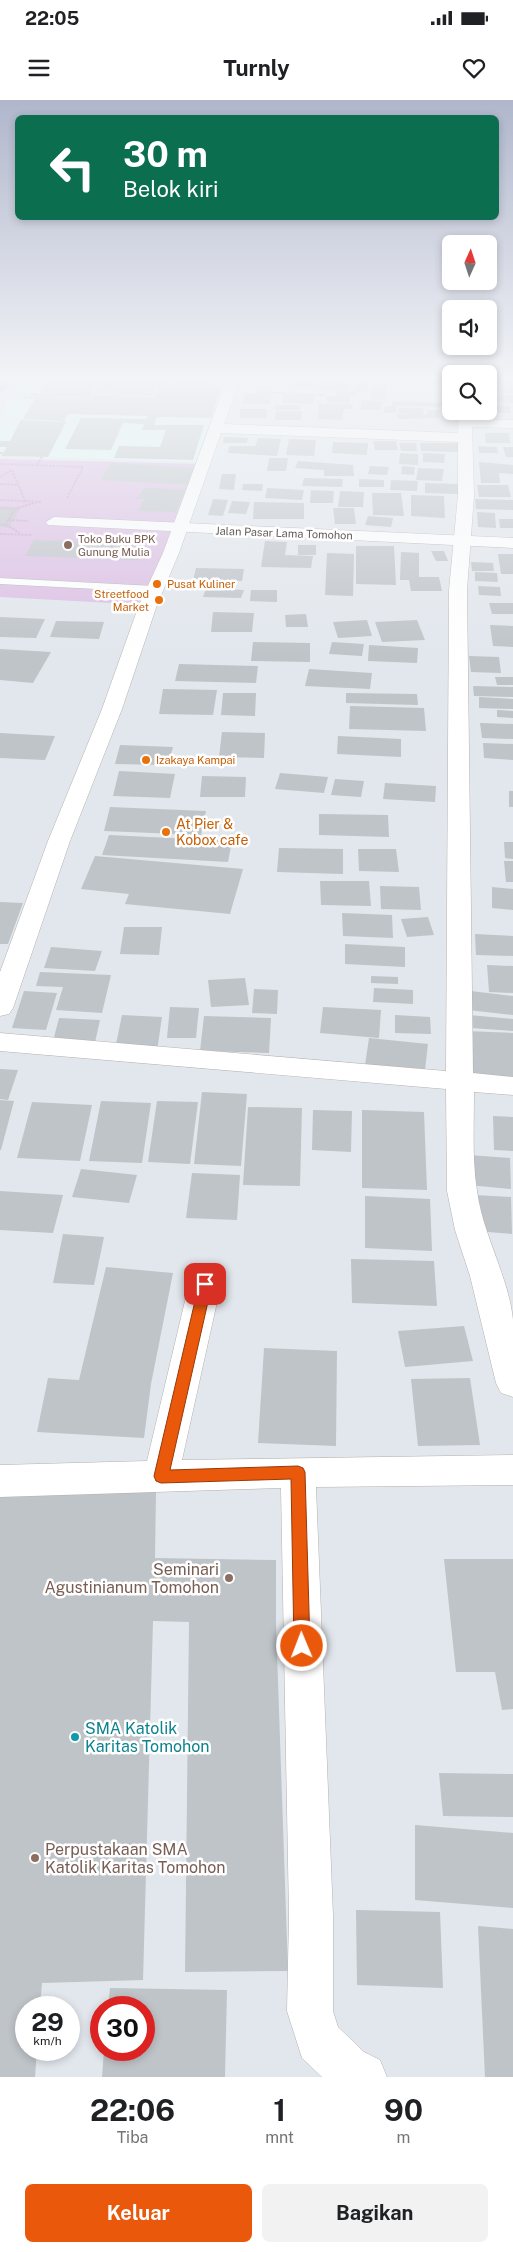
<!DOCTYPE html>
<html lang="id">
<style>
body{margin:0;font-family:"Public Sans",sans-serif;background:#f2f2f2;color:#202124;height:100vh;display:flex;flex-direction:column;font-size:19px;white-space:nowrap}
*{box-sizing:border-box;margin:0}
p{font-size:16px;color:#757577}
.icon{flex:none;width:28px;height:28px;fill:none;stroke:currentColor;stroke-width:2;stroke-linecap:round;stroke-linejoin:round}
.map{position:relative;height:1977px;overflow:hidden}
.sheet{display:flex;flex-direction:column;background:#fff;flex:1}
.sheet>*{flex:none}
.hud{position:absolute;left:15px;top:15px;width:484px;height:105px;border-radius:8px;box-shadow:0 2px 8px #0003;background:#0b6e4f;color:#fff;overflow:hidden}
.needle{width:32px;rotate:3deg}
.buttons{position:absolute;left:442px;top:135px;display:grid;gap:10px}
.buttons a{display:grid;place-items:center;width:55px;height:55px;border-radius:8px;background:#fff;box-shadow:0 2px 8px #0003;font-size:25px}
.speed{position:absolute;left:15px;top:1896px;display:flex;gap:10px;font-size:25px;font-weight:700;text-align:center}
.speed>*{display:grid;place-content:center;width:65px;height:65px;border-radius:50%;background:#fff;box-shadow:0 2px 8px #0003;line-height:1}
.speed small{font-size:12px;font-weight:400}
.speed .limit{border:8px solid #d22;background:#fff;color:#111}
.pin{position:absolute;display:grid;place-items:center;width:42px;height:42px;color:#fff;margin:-21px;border-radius:10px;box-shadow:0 2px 8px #0006}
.me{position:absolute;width:55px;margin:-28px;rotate:359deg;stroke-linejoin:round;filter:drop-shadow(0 0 4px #0008)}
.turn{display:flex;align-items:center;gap:18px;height:105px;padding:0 25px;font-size:22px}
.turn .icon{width:65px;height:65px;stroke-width:2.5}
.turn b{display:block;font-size:35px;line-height:42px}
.eta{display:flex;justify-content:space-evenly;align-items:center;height:85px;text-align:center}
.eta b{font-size:30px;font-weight:700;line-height:35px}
.cta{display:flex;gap:10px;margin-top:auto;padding:10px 25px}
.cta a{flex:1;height:58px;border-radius:8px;background:#ea580c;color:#fff;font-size:20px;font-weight:700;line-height:58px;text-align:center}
.cta a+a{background:#f2f2f2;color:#202124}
.status{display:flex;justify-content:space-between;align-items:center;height:35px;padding:0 25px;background:#fff;direction:ltr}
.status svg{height:14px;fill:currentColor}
header{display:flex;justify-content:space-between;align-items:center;height:65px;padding:0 25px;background:#fff;font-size:22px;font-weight:700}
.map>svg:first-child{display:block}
.medical{fill:#defaf7}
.green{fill:#dcbfe4}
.building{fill:#bfc4c8}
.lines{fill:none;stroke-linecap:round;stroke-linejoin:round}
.lane-casing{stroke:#b5b1ae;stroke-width:1}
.street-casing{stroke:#b5b1ae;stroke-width:1}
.secondary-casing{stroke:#b5b0ad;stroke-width:1}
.highway-casing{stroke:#087ce7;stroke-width:1}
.path{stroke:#d5a3d3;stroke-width:2;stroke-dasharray:2.5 1;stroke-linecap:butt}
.lane{fill:#fff;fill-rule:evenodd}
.street{fill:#fff;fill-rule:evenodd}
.secondary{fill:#fff;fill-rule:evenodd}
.highway{fill:#8dbff9;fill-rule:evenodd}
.route{fill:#ea580c;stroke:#983908}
.education-dot{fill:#8d6e63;stroke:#fff;stroke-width:2}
.food-dot{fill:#e8710a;stroke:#fff;stroke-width:2}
.culture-dot{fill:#0f9aa8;stroke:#fff;stroke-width:2}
.labels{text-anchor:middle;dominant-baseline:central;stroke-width:5;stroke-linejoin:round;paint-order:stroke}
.far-street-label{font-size:11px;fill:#635d5b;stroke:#fff}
.far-education-label{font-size:11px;fill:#785e54;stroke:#fff;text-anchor:start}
.far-food-label{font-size:11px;fill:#c56008;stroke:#fff;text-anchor:start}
.food-label{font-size:14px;fill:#c56008;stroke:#fff;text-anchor:start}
.near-education-label{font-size:16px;fill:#785e54;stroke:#fff;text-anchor:end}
.near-culture-label{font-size:16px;fill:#0d838f;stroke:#fff;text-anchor:start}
</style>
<div class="status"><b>22:05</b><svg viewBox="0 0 49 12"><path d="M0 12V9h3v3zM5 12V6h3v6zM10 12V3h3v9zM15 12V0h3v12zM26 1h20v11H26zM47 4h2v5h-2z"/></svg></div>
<header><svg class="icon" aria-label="menu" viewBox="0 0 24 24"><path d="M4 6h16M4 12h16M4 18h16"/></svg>Turnly<svg class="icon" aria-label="heart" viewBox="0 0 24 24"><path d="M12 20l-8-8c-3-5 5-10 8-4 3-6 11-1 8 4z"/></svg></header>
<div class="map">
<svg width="513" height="1977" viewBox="0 0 513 1977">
<rect width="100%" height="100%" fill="#e2e7ed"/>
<!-- medical -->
<path class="medical" d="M19,279H229L199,362L0,356V315Z"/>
<!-- green -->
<g class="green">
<path d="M100,282L157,284L152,296L93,294Z"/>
<path d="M0,359L201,364L148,505L0,497Z"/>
</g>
<!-- building -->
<g class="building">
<path d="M49,279H174L172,284H175L178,279H214L211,287H221L211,318L157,317L154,325H204L193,360L114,358L119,346L160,347L166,330H142L144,324L123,323L111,350L65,349L81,318L146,319L148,316L66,314L62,321L23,319L36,297L91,299L93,295L154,297L159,284L165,283L98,281L90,298L30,296L32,293L40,294Z"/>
<path d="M254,279H286V283L254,282Z"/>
<path d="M291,279H313L312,288L290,287Z"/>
<path d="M320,279L351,281V285H349V290H319Z"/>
<path d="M408,279H443V282H409Z"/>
<path d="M492,279H513V284H493Z"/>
<path d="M356,281H368L367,291H355Z"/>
<path d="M372,285H386L385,300L371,299Z"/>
<path d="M489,285H513V293L489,292Z"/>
<path d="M336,291H356V296H350V303L326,302L327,296H336Z"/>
<path d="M244,293H271L270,304H243Z"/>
<path d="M284,294L315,295L312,304L282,303Z"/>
<path d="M489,294L513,295V303L489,302Z"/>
<path d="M361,300L381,301V310H361Z"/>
<path d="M392,301L449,303V307L397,306L396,313H384L385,306H392Z"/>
<path d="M319,303L353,304L352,309H344L342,320L318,319Z"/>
<path d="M275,305H301L300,310H275Z"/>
<path d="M489,305L510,306L511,313H489Z"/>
<path d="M398,308H423L424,315H428L427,310H438L439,318L398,319L397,314H415L399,313Z"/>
<rect x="240" y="309" width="27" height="9"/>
<path d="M276,311H302L301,320H275Z"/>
<path d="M21,320L66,322L48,357L1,356L7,347H0V341H10Z"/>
<path d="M485,333H509L510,343H486Z"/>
<path d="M224,337L248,338L247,343H223Z"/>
<path d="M258,338L281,339L277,356L228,353L229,346H255Z"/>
<path d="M289,339L316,340L314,356L286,355Z"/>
<path d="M373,341H396L398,350H375Z"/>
<path d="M333,342L368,343L367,355L332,353Z"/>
<path d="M399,343H416L417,351H401Z"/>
<path d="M420,343H458L460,352L421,351Z"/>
<path d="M478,346L497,347L498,353H479Z"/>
<path d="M503,347H513V357H506Z"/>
<path d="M400,353L418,354V365L399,364Z"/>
<path d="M423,353L445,354L444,363L423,362Z"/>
<path d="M269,358H288L286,371H267Z"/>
<path d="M298,361L353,365L354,376H324V370L295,368Z"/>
<path d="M479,362L513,365V374L499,373L500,383H481Z"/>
<path d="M111,363L199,368L191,385L101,380Z"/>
<path d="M370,366L389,367L387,375L368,374Z"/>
<path d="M402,366L415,367L414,375L401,374Z"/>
<path d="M418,368L444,369L442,381L416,380Z"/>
<path d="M222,374H236L234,390L219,389Z"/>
<path d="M304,378L343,379L342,387L302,386Z"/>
<path d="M359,379L384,380V387H359Z"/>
<path d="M391,380L418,381L417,391L390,390Z"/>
<path d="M425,383L458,384V394L425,393Z"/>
<path d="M243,384H263L262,391L242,390Z"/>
<path d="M477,385H508L511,397H479Z"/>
<path d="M144,388L185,389L176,412L138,411L144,399H136Z"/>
<path d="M267,388L304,390L302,400L265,398Z"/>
<path d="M311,390L334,391L333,403H310Z"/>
<path d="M340,391L364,392L363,407H338Z"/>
<path d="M372,393H401L404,416L373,415Z"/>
<path d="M411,395L444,396L445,418L411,416Z"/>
<path d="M213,399L228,400L223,416L208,415Z"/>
<path d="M475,399L513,400V410L476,409Z"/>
<path d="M232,401L250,402L246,414L228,413Z"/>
<path d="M254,402L304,403V419H253Z"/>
<path d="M0,406L21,407L9,428L0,427Z"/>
<path d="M333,408H354L356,424H335Z"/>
<path d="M477,412L495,413L496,428L478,427Z"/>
<path d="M368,416L393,418L391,427L365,425Z"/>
<path d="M499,419H513V428H500Z"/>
<path d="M34,440L144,444L138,460L25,456Z"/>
<path d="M265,441L287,442L285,455L313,456L311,468L261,467Z"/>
<rect x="298" y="445" width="18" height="10"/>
<path d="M356,446H394L396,485L356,484Z"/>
<path d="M431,451H444L448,461H436Z"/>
<path d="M401,452L419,453V477H439L442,491H411L409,480H400Z"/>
<path d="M327,453L354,454L353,496L325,495Z"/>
<path d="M498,454H513V474H501Z"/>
<path d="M471,462L493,463L494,471H472Z"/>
<path d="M196,468L244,469L242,481L193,480Z"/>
<path d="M475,472L497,473L498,482L475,481Z"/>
<path d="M478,486L500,487L501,496L479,495Z"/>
<path d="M206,488L244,490L241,498L203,497Z"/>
<path d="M251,490H277V502L250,501Z"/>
<path d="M489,503H513V514H492Z"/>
<path d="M213,512L254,513L252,532H211Z"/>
<path d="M306,514L308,527H286L285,515Z"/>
<path d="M0,517L45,519L36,538L0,537Z"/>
<path d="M367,520L372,536L338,538L333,522Z"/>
<path d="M417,520L425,540L382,542L375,522Z"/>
<path d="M56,521L104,522L99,539L50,537Z"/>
<path d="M490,525L513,526V547L493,546Z"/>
<path d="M253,542L310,543V562L251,561Z"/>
<path d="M332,542L364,544L362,556L329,554Z"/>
<path d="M369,545L418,548L417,563L368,561Z"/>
<path d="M0,549L51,552L33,583L0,580Z"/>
<path d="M469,556L499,557L501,573L471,572Z"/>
<path d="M179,564L258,566L256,583L175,581Z"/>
<path d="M309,569L372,573L370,589L305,586Z"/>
<path d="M495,577H513V585H497Z"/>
<path d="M473,586L513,587V597L474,596Z"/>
<path d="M163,589L217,590L213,615L159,614Z"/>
<path d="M223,593H256L255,616L221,615Z"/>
<path d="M346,593L417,594L418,605L346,603Z"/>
<path d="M479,597L513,599V609L479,608Z"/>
<path d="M350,606L424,608L426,631L349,629Z"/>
<path d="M497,610L513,611V618L497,617Z"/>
<path d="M480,623L513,624V639L482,638Z"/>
<path d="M222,632L265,633L264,658L219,657Z"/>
<path d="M0,633L55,636L45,660L0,658Z"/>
<path d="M338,636L401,639V657L337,654Z"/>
<path d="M483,643L513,644V660L484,658Z"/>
<path d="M120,645L173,647L168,665L115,664Z"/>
<path d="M119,671L175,674L170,698L113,696Z"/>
<path d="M280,673L328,677L324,693L275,689Z"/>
<path d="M202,676L246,677L245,697H200Z"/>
<path d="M335,679L364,681L361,697L331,695Z"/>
<path d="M385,683L436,686L435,702L383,699Z"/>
<rect x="509" y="691" width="4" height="16"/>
<path d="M110,707L206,711L201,735L104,731Z"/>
<path d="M319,714L388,715L389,737L319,735Z"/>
<path d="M109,735L232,741L228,762L102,755Z"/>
<path d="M504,742H513V759L505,758Z"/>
<path d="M279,748L343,749V774L277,772Z"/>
<path d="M358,749H396L399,772L359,771Z"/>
<path d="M95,756L243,769L230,814L125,804L129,794L81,789Z"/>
<path d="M504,761H513V782H506Z"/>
<path d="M320,781H369L371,806L321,805Z"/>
<path d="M380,786L419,787L421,810L381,809Z"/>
<path d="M492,787L513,789V810L492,808Z"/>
<path d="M0,802L23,803L8,844H0Z"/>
<path d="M342,813L392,815L393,838L343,836Z"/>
<path d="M428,817L434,835L407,837L401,819Z"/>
<path d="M124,827H162L159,855L120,854Z"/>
<path d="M475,834L513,836V856L476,855Z"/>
<path d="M345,844L405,847V867L345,864Z"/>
<path d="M51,847L102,851L95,871L44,868Z"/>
<path d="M487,865L513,866V893L489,892Z"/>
<path d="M40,872L111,875L102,913L56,910L63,887L36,886Z"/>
<path d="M371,876L398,877V884L371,883Z"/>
<path d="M245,878L249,905L211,907L208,880Z"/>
<path d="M374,888L413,890V904L373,902Z"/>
<path d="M254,889L278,890L277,914L252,913Z"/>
<path d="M24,891L57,893L46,930L12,928Z"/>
<path d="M471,891L513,896V915L468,910Z"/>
<path d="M170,907L199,908L196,938H167Z"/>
<path d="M323,907L381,910L379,938L320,933Z"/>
<path d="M122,915L162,917L157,951L115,949Z"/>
<path d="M395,915L430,917L431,934L395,933Z"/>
<path d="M469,915L513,919V931L471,928Z"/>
<path d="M204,916L271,918L269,953L200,951Z"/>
<path d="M59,918L100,920L94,947L52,945Z"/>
<path d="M466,931L513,933V978L467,975Z"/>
<path d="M369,938L428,944L424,978L364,972Z"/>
<path d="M0,969L18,970L8,1000L0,999Z"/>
<path d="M202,992L247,994L241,1066L194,1064Z"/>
<path d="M0,1000L14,1001L1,1050H0Z"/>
<path d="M101,1001L151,1003L142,1063L89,1061Z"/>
<path d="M157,1001L198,1002L190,1064L148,1062Z"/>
<path d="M32,1002L92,1005L80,1061L17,1058Z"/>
<path d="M248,1007L302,1008L300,1086L243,1085Z"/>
<path d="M313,1010L352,1011L351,1052L312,1050Z"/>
<path d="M362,1010L424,1012L427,1090L362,1088Z"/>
<path d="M493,1016L513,1017V1051L494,1050Z"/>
<path d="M469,1055L510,1058L511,1089L468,1085Z"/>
<path d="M81,1069L137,1075L129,1103L72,1097Z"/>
<path d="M192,1073L240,1075L237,1120L186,1118Z"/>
<path d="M0,1091L63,1095L53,1133L0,1130Z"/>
<path d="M475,1095L511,1097L512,1134L475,1131Z"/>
<path d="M365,1096L430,1099L432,1151L365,1148Z"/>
<path d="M63,1134L104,1137L94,1185L53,1183Z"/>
<path d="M351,1159L434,1161L437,1206L352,1203Z"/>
<path d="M106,1167L173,1173L151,1284L144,1338L37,1332L48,1278L79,1280Z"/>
<path d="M464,1226L473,1261L405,1267L398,1231Z"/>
<path d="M264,1248L337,1251L336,1346L258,1343Z"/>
<path d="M470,1278L480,1345L418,1346L411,1279Z"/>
<path d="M156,1390L155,1458L276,1460V1523L288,1871L185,1872L189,1522L153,1521L143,1880L42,1883L40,1908H26V1950H37L35,1977H0V1394Z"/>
<path d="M444,1459H513V1609L502,1610L495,1572H456Z"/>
<path d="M439,1673L513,1674V1717L443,1716Z"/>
<path d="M415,1725L513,1733V1808L415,1800Z"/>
<path d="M356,1810L440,1812L443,1888L357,1885Z"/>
<path d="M478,1826L513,1829V1977H485Z"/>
<path d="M110,1888L227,1890L225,1977H102L104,1950H144V1908H108Z"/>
</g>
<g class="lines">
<!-- lane casing -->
<g class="lane-casing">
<path id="lane" d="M0,478L154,486L158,489L154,492L0,484Z"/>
</g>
<!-- street casing -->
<g class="street-casing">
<g id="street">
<path d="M227,279H240L224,324L458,333L459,311H473V319L513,320V328L472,327L474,395L467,490L473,973L513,977V995L474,992C474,1025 472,1059 477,1091C483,1135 509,1178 513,1220C513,1245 513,1272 513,1297L501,1293L496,1283L470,1176L455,1130L447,1091L446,989L0,951V933L446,971L449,490L458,395V342L221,333L179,453L157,505L122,609L70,741L13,908L9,914L0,916V872L48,741L102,609L139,505L163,453Z"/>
<path d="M205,1172L216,1175L221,1184L182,1360L513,1355V1385L316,1387L333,1816V1911L338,1927L364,1952L380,1960L387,1977H322L302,1958L287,1911L289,1816L281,1388L0,1397V1365L147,1361L189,1184L194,1175Z"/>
</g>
</g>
<!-- secondary casing -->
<g class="secondary-casing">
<path id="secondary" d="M54,417L513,438V448L48,425L46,422Z"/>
</g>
<!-- highway casing -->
<g class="highway-casing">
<path id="highway" d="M0,279H13L5,290L0,291Z"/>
</g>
<!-- path -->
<g class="path">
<path d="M98,282L159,284"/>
<path d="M142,289H153L152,294H141Z"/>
<path d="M115,290L142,291"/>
<path d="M256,292L324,295"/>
<path d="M113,296L117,283"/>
<path d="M23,297L36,298"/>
<path d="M63,322L67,314"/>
<path d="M0,353H3"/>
<path d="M0,364L83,367L67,398"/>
<path d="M37,365L42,357"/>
<path d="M0,377L12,370L25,401"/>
<path d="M0,384L18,385"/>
<path d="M0,400L41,402"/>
<path d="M0,408L15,409L5,425H0"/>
<path d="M15,409L37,402"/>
<path d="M9,420L28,421"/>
<path d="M6,425L20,433"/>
<path d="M0,434L32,435"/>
</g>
<!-- lane -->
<use href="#lane" class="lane"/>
<!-- street -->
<use href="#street" class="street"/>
<!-- secondary -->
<use href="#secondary" class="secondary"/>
<!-- highway -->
<use href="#highway" class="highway"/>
</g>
<!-- sky -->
<linearGradient id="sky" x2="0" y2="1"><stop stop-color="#b0b6cc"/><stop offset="0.5" stop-color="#f2f4f7"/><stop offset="1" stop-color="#f2f4f7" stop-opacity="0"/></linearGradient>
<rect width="513" height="556" fill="url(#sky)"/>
<!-- route -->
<path class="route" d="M205,1179L212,1184L170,1370L298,1366L303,1368L305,1372L310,1546L308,1552L302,1554L296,1552L294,1546L291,1379L161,1383L156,1381L154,1376L199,1184Z"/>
<!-- markers -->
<g class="education-dot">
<circle cx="68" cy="445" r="5"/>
<circle cx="229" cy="1478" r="5"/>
<circle cx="35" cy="1758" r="5"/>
</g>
<g class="food-dot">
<circle cx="157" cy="484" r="5"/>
<circle cx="159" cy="500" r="5"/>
<circle cx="146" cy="660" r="5"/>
<circle cx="166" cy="732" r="5"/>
</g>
<circle class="culture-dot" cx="75" cy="1637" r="5"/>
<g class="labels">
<!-- far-street labels -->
<g class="far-street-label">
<text transform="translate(284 433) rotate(2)">Jalan Pasar Lama Tomohon</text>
</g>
<!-- far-education labels -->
<g class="far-education-label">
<text x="78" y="439">Toko Buku BPK<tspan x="78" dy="13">Gunung Mulia</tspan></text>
</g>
<!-- far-food labels -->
<g class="far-food-label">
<text x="167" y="484">Pusat Kuliner</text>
<text x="149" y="494" text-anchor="end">Streetfood<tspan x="149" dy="13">Market</tspan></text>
<text x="156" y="660">Izakaya Kampai</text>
</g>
<!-- food labels -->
<g class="food-label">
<text x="176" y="724">At Pier &amp;<tspan x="176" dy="16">Kobox cafe</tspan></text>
</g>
<!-- near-education labels -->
<g class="near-education-label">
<text x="219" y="1469">Seminari<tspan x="219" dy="18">Agustinianum Tomohon</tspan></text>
<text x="45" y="1749" text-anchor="start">Perpustakaan SMA<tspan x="45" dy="18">Katolik Karitas Tomohon</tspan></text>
</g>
<!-- near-culture labels -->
<g class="near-culture-label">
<text x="85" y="1628">SMA Katolik<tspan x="85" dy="18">Karitas Tomohon</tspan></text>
</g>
</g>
</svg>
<div class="buttons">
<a><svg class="needle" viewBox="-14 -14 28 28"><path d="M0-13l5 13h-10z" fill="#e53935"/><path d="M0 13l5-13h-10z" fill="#757577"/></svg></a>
<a><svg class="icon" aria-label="sound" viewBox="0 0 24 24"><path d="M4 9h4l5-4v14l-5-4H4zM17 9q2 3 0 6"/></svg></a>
<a><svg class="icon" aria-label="search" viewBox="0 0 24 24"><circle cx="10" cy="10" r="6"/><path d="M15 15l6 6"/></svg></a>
</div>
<div class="speed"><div>29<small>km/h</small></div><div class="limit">30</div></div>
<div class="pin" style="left:205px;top:1184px;background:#d93025"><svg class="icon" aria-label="arrive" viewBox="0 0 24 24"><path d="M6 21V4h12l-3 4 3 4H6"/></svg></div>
<svg class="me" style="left:302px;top:1546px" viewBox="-20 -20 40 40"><circle r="17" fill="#ea580c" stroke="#fff" stroke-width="3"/><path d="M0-11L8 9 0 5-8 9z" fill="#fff"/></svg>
<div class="hud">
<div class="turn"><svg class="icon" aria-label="left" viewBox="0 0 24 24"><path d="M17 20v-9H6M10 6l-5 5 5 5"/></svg><div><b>30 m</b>Belok kiri</div></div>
</div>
</div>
<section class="sheet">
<div class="eta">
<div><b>22:06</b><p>Tiba</p></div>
<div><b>1</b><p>mnt</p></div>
<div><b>90</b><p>m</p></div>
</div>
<div class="cta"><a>Keluar</a><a>Bagikan</a></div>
</section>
